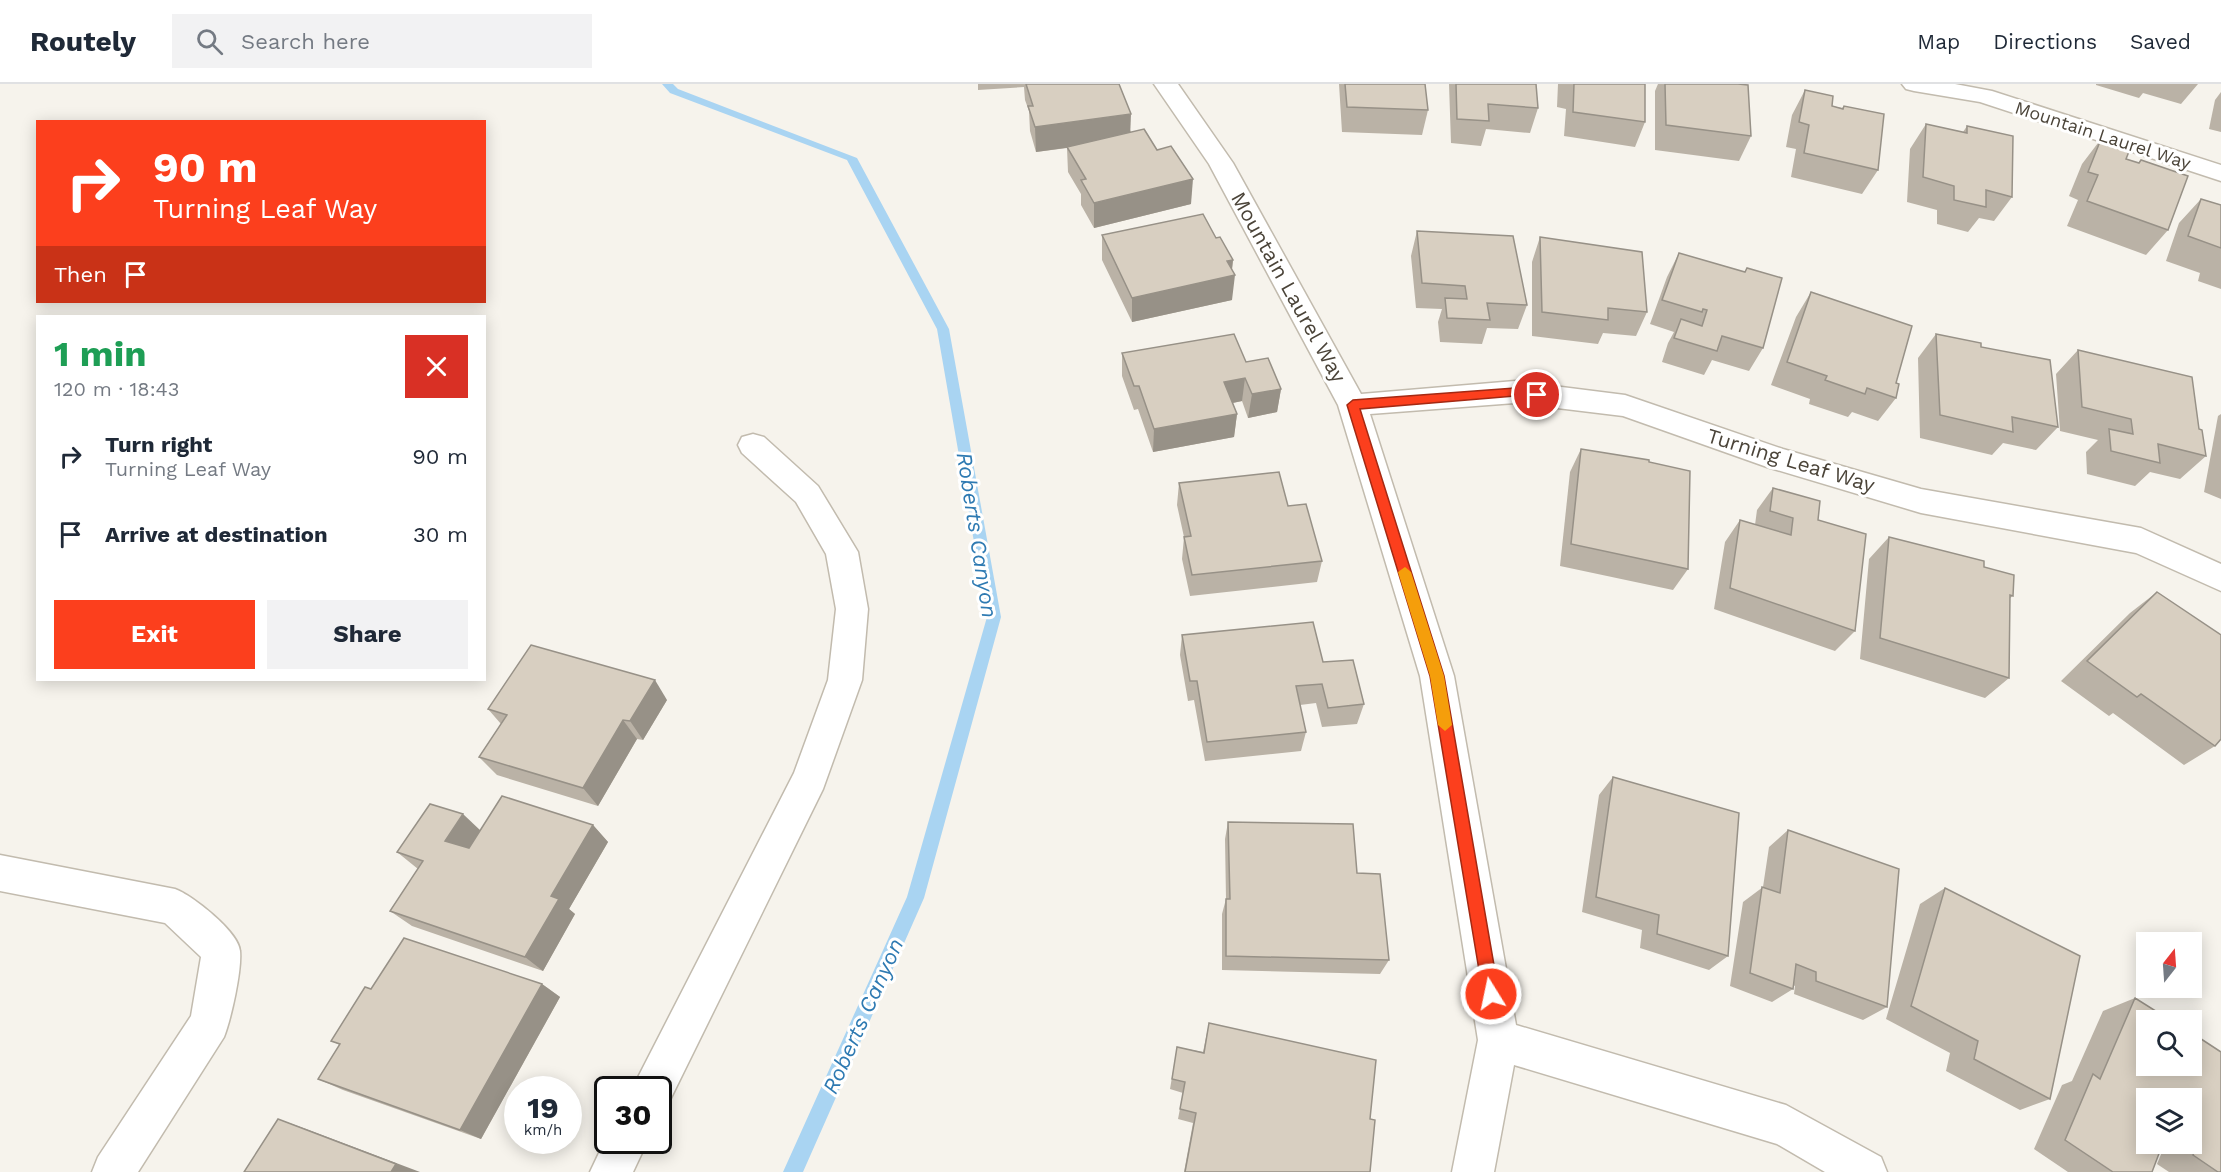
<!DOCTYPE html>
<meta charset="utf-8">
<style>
body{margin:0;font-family:"Work Sans",sans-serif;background:#f2f2f3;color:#1f2937;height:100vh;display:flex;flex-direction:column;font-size:22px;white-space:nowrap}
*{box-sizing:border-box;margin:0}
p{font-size:20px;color:#747a83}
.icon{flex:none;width:33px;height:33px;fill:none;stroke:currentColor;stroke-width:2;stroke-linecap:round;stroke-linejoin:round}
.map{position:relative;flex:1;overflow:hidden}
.panel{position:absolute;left:36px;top:231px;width:450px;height:366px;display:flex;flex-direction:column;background:#fff;border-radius:0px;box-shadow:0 3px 15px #0003}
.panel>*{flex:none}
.guide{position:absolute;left:36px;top:36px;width:450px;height:183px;border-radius:0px;box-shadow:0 3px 15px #0003;background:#fc3f1d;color:#fff;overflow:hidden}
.needle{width:39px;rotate:17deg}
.fabs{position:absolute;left:2136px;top:848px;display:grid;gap:12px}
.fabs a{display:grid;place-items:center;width:66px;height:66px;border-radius:0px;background:#fff;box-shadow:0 3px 15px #0003;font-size:30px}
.speed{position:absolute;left:504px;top:992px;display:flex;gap:12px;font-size:30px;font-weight:700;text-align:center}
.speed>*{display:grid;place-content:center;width:78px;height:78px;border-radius:50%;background:#fff;box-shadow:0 3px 15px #0003;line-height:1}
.speed small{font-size:15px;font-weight:400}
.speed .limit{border:3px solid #111;border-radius:9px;background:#fff;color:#111}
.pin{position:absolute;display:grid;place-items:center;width:51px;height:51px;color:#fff;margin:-26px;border:3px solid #fff;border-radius:50%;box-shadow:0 2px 6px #0007}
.me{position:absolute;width:66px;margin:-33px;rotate:350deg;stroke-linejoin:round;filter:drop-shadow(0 0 4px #0008)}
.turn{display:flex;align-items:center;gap:21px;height:126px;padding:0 18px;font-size:27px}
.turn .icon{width:78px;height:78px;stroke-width:2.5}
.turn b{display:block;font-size:42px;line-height:51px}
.then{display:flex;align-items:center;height:57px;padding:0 18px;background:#0003;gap:12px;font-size:22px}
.round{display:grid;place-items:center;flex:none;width:63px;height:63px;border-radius:0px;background:#f2f2f3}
.summary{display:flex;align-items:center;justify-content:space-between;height:102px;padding:0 18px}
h1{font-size:36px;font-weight:700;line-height:45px;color:#1e9e55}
.primary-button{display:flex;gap:12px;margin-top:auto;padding:12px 18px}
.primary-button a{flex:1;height:69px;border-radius:0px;background:#fc3f1d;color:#fff;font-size:24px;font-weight:700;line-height:69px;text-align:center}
.primary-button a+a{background:#f2f2f3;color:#1f2937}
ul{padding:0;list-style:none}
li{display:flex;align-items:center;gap:18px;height:78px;padding:0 18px}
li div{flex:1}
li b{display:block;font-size:22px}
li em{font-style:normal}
header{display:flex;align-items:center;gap:36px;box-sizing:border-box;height:84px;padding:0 30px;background:#fff;border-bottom:2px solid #e0e1e3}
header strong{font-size:28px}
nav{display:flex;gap:33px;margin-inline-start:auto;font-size:21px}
.search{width:420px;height:54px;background:#f2f2f3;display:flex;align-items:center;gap:15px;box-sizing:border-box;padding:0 21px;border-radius:0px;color:#747a83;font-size:22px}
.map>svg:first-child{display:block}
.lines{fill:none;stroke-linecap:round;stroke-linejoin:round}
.stream{fill:#a9d4f2;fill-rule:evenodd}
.street-casing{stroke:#c2bbae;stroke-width:3}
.street{fill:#fff;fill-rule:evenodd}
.wall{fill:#bab2a6;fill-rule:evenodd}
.shaded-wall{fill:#979187}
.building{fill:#d8cfc1;stroke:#979187;stroke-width:1.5}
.route{fill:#fc3f1d;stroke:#a42913;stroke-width:1.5}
.slow{fill:#f59e0b}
.labels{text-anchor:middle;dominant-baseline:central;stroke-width:6;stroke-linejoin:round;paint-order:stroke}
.far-street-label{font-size:18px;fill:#4b4439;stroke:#fff}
.street-label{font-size:21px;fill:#4b4439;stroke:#fff}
.water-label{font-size:22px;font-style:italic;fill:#2e7ab2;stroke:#fff}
</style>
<header>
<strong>Routely</strong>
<div class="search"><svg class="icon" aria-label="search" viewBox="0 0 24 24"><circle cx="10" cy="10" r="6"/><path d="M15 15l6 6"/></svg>Search here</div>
<nav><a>Map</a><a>Directions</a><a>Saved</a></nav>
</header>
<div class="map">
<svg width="2221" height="1088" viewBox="0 0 2221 1088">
<rect width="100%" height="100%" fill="#f6f3ec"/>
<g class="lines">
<!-- stream -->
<path class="stream" d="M662,0H673L678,5L857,74L949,245L1001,533L924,814L803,1088H783L907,813L987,533L937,245L847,76L670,9Z"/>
<!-- street casing -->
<g class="street-casing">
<g id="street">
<path d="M1154,0H1178L1233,79L1361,310L1515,297L1625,311L1783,365L1921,405L2141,444L2221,480V507L2136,469L1921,429L1767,383L1623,332L1515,319L1370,330L1454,592L1516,941L1786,1021L1881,1073L1887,1088H1825L1777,1060L1514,981L1494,1088H1452L1478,956L1420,592L1338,321L1209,80Z"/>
<path d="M1902,0H1955L1992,7L2221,81V97L1980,18L1914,7L1906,5Z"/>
<path d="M753,350L764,353L818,402L858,468L868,525L862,596L823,705L668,1020L658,1023V1005H632L794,689L828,596L836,525L826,470L796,418L742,369L738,361L742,353Z"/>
<path d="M0,771L175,805C192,811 239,848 240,867C242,886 231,935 224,953L138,1088H92L98,1073L191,932L201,873L165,839L0,807Z"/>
<path d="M608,1050V1056H648L633,1088H590Z"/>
</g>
</g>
<!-- street -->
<use href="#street" class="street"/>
</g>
<!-- wall -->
<g class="wall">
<path d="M978,0H1107L1131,48L1191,120L1094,144L1081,121V110L1068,88L1067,64L1036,68L1030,47L1029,27L1025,16L1024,3L978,6Z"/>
<path d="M1339,0H1425L1428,26L1422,51L1342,48Z"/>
<path d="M1449,0H1536L1538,24L1530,49L1486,45L1481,62L1451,59Z"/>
<path d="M1558,0H1645V38L1635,63L1564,52L1566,25L1557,23Z"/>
<path d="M1658,0H1738L1751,52L1739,77L1655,66V7Z"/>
<path d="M2096,0H2198L2181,20L2143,9L2139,14L2096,1Z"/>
<path d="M1805,6L1832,22L1842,24L1844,22L1878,86L1862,110L1791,93L1796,65L1786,63L1792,31Z"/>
<path d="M2221,8V48L2209,45L2215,16Z"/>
<path d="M1926,40L1963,48L1967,42L2012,113L1994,137L1979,134L1968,148L1937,140V126L1907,118L1910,65Z"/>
<path d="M2101,55L2126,75L2139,79L2141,76L2168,146L2146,171L2067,142L2078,116L2069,112L2082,80Z"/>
<path d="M2201,115L2221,121V205L2198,197L2200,189L2166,177L2179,139Z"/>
<path d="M1417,147L1527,221L1518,245L1487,244L1482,260L1440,258L1438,238L1442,225L1416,224L1411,172Z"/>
<path d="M1102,151L1216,154L1233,176L1232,187V216L1132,238L1102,176Z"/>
<path d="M1540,153L1647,228L1636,252L1603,249L1598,260L1532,252V178Z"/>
<path d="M1679,169L1745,188L1747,184L1763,264L1749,287L1712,276L1704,291L1662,278L1668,259L1674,248L1650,240L1667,193Z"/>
<path d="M1811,208L1896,299V314L1878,337L1852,328L1848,333L1809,320L1810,315L1771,301L1796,233Z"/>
<path d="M1936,250L1981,263L2058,343L2036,366L2003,359L1992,371L1920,354L1918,274Z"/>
<path d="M2078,266L2199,345L2206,372L2180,395L2150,388L2135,402L2087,390L2086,368L2098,356L2060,347L2056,290Z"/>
<path d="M1122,269L1246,278L1281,305L1277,328L1248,334L1242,317L1233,319L1237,330L1234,353L1153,368L1138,325L1134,326L1122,292Z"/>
<path d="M2221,330V415L2204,408L2218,332Z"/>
<path d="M1581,365L1649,378L1688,485L1673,506L1560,482L1570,388Z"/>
<path d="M1179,399L1288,422L1322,477L1317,498L1190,512L1182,475L1184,453L1177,421Z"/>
<path d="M1773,404L1818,436L1855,547L1835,567L1714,525L1725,458L1740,436L1755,441L1757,426Z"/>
<path d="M1889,453L1984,483L2013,512L2010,514L2009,594L1985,614L1860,575L1869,475Z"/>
<path d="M2157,508L2215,662L2184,681L2113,629L2109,632L2061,597L2130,529Z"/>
<path d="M1182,551L1323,578L1364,620L1357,640L1322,643L1316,619L1300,621L1306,648L1301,667L1205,677L1194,616L1188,617L1180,571Z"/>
<path d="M667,616L643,656L637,655L598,722L497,691L479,673L501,640L488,625Z"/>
<path d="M1613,693L1728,872L1709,886L1640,864L1642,846L1582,828L1599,711Z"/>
<path d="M1228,738L1357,789L1389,876L1380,890L1222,886V830L1226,815L1225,755Z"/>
<path d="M593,741L608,758L569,825L575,830L543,887L412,842L390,827L418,785L397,768L480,746Z"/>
<path d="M1788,746L1887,923L1863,936L1794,910L1795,902L1793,901V905L1772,918L1730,902L1743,818L1763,803L1769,763Z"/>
<path d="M1945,804L2050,1015L2020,1026L1946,987L1950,969L1886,935L1920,820Z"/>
<path d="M542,900L560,913L481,1055L343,1006L318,995L340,961L331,957L371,905Z"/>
<path d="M2135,914L2170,936H2146V981H2192V949L2221,968V1088H2169L2157,1080L2162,1068L2160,1067L2152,1088H2068L2034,1065L2062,1001L2072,997L2103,927ZM2146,1014H2192V1059H2146Z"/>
<path d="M1209,939L1370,1035V1088H1184L1193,1039L1178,1035L1183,1009L1170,1005L1177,963L1203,968Z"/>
</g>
<!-- shaded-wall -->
<g class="shaded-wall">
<path d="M1131,30L1130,55L1036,68L1035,43Z"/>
<path d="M1193,95L1191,120L1094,144V119Z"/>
<path d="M1233,176L1231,192L1235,191L1232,216L1132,238V214L1227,177Z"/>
<path d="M1245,294L1242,317L1222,321L1224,298Z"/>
<path d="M1281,305L1277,328L1248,334L1252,310Z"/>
<path d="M1237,330L1234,353L1153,368L1154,345Z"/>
<path d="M655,596L667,616L643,656L630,637Z"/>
<path d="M623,636L637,655L598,722L583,704Z"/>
<path d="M463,730L481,747L465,774L445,757Z"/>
<path d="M593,741L608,758L569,825L575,830L543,887L525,873L551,812Z"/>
<path d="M542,900L560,913L481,1055L460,1046Z"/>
<path d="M278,1035L306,1045L420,1088H391Z"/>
</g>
<!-- building -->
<g class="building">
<path d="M1026,0H1119L1131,30L1035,43L1028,22H1033Z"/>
<path d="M1345,0H1425L1428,26L1347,23Z"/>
<path d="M1456,0H1536L1538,24L1488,20L1489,37L1457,35Z"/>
<path d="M1574,0H1645V38L1573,28Z"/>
<path d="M1665,0H1738L1748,1L1751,52L1666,41Z"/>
<path d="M1805,6L1833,12L1832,22L1843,25L1844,22L1884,30L1878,86L1804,69L1809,41L1799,38Z"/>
<path d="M1926,40L1967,49V42L2013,52L2012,113L1986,106V123L1954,116V102L1923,93Z"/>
<path d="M1144,45L1157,66L1171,62L1193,95L1094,119L1081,96L1086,95L1067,63Z"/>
<path d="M2101,55L2130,65L2126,75L2139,79L2141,76L2188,92L2168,146L2087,117L2098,91L2088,88Z"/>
<path d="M2201,115L2221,121V164L2188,152Z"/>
<path d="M1203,130L1216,154L1220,153L1233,176L1227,177L1235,191L1132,214L1102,151Z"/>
<path d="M1417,147L1513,152L1527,221L1487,219L1490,236L1447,234L1445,214L1467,215L1465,202L1422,199Z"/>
<path d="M1540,153L1642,168L1647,228L1608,224V236L1542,228Z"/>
<path d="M1679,169L1745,188L1747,184L1782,194L1763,264L1722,252L1717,267L1674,254L1681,235L1702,242L1707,226L1703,225L1702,228L1662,216Z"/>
<path d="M1811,208L1912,242L1896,299L1899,300L1896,314L1867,304L1865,310L1825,296L1827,292L1787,278Z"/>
<path d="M1234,250L1246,278L1268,274L1281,305L1252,310L1245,294L1224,298L1237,330L1154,345L1139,302H1134L1122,269Z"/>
<path d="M1936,250L1981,259V263L2050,276L2058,343L2012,333L2013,348L1940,331Z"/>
<path d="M2078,266L2192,293L2199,345L2202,346L2206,372L2158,360L2160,379L2111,367L2109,345L2133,350L2131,335L2082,323Z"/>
<path d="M1581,365L1649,376V378L1690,387L1688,485L1571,460Z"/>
<path d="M1279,388L1288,422L1306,420L1322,477L1192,491L1184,453L1191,452L1179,399Z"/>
<path d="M1773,404L1820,417L1818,436L1866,450L1855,547L1730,504L1740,436L1791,451L1793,434L1770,427Z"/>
<path d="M1889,453L1984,477V483L2014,491L2013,512L2010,511L2009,594L1880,554Z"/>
<path d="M2157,508L2221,551V655L2215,662L2141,610L2137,613L2087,577Z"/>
<path d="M1313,538L1323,578L1353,576L1364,620L1328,624L1322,600L1296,602L1306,648L1207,658L1197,597H1190L1182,551Z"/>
<path d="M531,561L655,596L630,637L623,636L583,704L479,673L507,631L488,625Z"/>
<path d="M1613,693L1739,729L1728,872L1657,850L1659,831L1596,813Z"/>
<path d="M502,712L593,741L551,812L559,815L525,873L390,827L423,777L397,768L430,720L463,730L445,757L469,764Z"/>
<path d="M1228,738L1353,740L1357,789L1380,790L1389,876L1226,872V815H1230Z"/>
<path d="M1788,746L1899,785L1887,923L1816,897V888L1796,880L1793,905L1750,889L1762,803L1780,809Z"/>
<path d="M1945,804L2080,872L2050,1015L1974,975L1978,957L1911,922Z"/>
<path d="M404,854L542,900L460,1046L318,995L340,960L331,957L365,903L371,905Z"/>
<path d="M2135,914L2170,936H2146V981H2192V949L2221,968V1088H2218L2193,1071L2198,1060L2192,1055V1014H2146V1059H2163L2152,1088H2113L2065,1056L2093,990L2100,995Z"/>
<path d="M1209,939L1376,976L1370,1035L1375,1036L1370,1088H1185L1196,1029L1180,1025L1185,998L1172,995L1177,963L1204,969Z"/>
<path d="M278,1035L396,1080L391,1088H244Z"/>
</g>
<!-- route -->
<path class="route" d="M1515,304L1537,306L1543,311L1537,315L1515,312L1360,325L1444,592L1499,910L1496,916L1491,918L1485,916L1483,910L1430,592L1347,321L1353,316Z"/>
<!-- slow -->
<path class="slow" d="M1405,483L1411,488L1444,592L1452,641L1445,647L1438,641L1430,592L1398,488Z"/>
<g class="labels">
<!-- far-street labels -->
<g class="far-street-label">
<text transform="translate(2103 51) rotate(18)">Mountain Laurel Way</text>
</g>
<!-- street labels -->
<g class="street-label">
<text transform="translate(1289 203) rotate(61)">Mountain Laurel Way</text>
<text transform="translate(1791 376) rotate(17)">Turning Leaf Way</text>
</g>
<!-- water labels -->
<g class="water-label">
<text transform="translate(977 451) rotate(81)">Roberts Canyon</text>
<text transform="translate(863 932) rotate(-66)">Roberts Canyon</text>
</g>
</g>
</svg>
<div class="fabs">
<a><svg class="needle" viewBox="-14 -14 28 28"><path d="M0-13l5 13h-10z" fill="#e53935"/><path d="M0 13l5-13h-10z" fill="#747a83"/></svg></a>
<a><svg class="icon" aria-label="search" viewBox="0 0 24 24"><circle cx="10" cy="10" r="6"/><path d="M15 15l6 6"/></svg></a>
<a><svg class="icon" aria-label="layers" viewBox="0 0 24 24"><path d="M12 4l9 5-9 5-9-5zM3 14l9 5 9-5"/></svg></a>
</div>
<div class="speed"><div>19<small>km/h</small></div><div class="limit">30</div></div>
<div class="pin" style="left:1537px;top:311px;background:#d93025"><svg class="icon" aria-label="arrive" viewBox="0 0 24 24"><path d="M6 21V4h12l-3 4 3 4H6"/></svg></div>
<svg class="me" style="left:1491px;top:910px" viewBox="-20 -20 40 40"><circle r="17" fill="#fc3f1d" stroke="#fff" stroke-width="3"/><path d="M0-11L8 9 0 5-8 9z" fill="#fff"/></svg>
<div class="guide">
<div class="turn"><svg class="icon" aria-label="right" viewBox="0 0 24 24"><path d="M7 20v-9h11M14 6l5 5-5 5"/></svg><div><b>90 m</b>Turning Leaf Way</div></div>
<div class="then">Then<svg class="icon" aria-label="arrive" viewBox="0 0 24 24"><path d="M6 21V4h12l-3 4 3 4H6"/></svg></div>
</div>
<section class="panel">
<div class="summary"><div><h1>1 min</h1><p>120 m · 18:43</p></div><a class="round" style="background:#d93025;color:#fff"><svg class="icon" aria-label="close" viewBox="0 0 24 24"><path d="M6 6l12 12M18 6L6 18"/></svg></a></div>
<ul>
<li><svg class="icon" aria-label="right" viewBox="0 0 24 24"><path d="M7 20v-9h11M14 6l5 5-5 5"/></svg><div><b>Turn right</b><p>Turning Leaf Way</p></div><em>90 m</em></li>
<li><svg class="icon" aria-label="arrive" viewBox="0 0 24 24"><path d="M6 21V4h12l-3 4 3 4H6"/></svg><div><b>Arrive at destination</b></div><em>30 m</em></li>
</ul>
<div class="primary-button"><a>Exit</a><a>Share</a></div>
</section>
</div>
